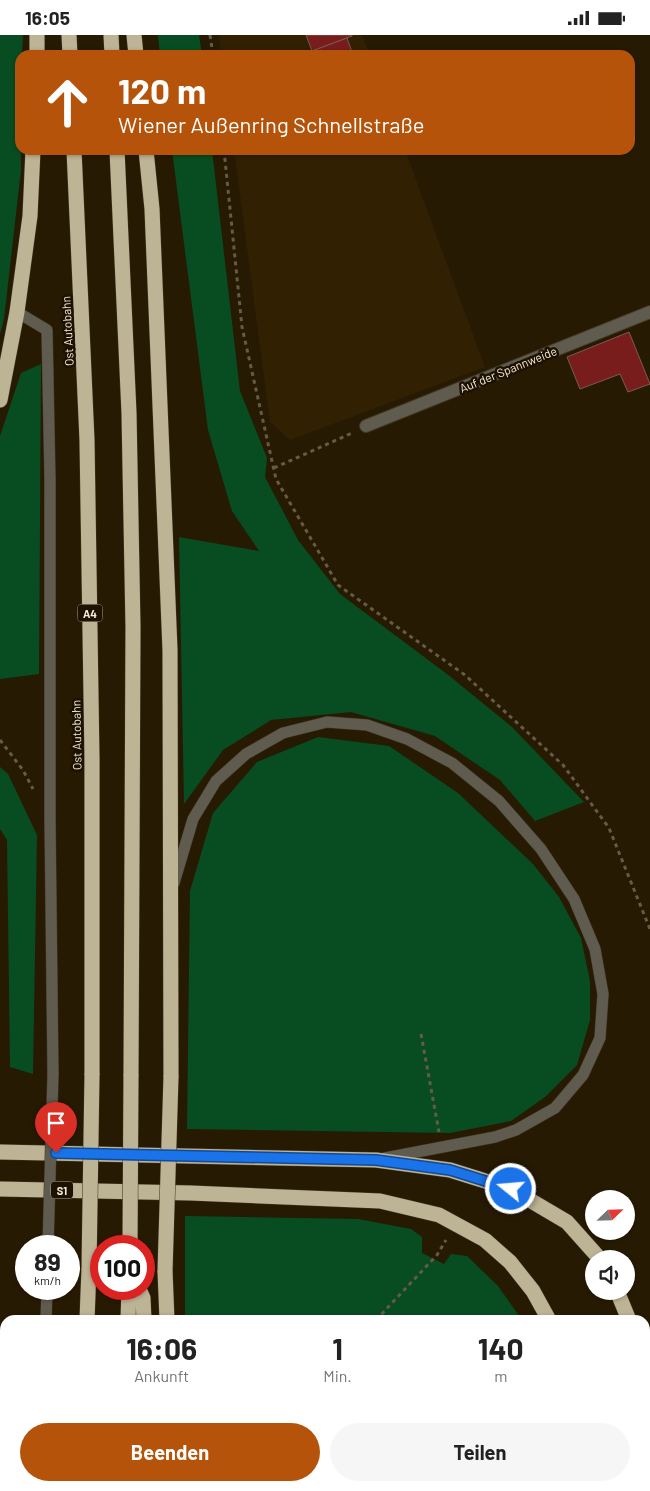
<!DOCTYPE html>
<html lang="de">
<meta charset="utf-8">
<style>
body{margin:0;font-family:Barlow,sans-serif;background:#f6f6f6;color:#222;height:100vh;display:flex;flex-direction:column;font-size:19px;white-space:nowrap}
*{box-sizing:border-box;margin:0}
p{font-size:16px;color:#767676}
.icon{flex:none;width:28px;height:28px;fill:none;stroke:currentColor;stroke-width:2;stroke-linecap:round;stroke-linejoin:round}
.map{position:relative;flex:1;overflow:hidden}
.details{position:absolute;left:0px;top:1280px;width:650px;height:176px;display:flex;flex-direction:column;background:#fff;border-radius:15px 15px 0 0;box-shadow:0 1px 4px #0004}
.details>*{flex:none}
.hud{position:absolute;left:15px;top:15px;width:620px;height:105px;border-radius:15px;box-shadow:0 1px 4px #0004;background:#b45309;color:#fff;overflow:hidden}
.needle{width:32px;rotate:67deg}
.fabs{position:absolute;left:585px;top:1155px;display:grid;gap:10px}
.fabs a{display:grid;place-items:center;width:50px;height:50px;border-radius:50%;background:#fff;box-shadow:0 1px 4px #0004;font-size:25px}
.speed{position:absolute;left:15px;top:1200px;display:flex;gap:10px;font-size:25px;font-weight:700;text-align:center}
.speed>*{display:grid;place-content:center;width:65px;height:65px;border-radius:50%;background:#fff;box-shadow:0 1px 4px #0004;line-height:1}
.speed small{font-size:12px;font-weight:400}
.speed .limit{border:8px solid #d22;background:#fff;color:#111}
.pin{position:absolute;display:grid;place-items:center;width:42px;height:42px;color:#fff;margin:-51px -21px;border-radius:50% 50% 50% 0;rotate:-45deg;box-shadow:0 0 5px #0007}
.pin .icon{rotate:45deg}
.me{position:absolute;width:55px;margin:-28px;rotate:287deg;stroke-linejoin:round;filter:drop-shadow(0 0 4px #0008)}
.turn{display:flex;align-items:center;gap:18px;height:105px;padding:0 20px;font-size:22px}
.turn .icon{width:65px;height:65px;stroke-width:2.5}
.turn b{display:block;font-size:35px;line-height:42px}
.eta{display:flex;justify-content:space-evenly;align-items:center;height:85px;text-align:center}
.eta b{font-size:30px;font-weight:700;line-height:35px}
.cta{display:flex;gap:10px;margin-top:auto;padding:10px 20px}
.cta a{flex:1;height:58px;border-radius:30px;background:#b45309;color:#fff;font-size:20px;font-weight:700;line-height:58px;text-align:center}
.cta a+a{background:#f6f6f6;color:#222}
.status{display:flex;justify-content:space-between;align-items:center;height:35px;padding:0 25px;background:#fff;direction:ltr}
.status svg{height:14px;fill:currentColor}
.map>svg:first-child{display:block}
.built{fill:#312001}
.green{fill:#084c22}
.building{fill:#781d1c;stroke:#7a5a57}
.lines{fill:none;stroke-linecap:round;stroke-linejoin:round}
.lane-casing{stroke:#443722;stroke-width:12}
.street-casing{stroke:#443722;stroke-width:14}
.highway-casing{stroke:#443722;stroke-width:16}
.path{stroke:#665b46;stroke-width:3;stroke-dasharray:4 4;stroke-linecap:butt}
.lane{stroke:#5f5b4f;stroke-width:11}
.street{stroke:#5f5b4f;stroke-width:12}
.highway{stroke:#bdb395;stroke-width:15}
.lane-bridge-casing{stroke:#443722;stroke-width:12;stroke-linecap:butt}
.highway-bridge-casing{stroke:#443722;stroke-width:16;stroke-linecap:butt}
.lane-bridge{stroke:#5f5b4f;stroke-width:11}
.highway-bridge{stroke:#bdb395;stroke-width:15}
.route-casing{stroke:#114b97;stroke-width:12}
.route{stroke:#1a73e8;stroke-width:9}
.labels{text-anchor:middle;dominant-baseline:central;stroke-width:5;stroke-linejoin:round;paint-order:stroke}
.shield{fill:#1d1100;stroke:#b4aa9b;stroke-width:1}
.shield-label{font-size:11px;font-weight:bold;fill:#f4ebdd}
.street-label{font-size:12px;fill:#f4ebdd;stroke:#1d1100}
</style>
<div class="status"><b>16:05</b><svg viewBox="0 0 49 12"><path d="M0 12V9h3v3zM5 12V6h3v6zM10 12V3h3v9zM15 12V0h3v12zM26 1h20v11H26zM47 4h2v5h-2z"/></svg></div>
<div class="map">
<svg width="650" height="1456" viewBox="0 0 650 1456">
<rect width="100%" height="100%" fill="#271a03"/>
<!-- built -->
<g class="built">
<path d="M219,0H362L370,20H221Z"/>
<path d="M234,115H405L485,332L290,405L270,387Z"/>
</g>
<!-- green -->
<g class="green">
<path d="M0,0H23L22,20H20L21,135L4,284L0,299Z"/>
<path d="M158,0H199L202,20H160Z"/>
<path d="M172,115H212L240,356L267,423L265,442L298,505L340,559L447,639L512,692L584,767L535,786L500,745L435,701L351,677L271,685L223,715L184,769L179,502L259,516L232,476L208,395Z"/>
<path d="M41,329L39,639L0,644V401L21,338Z"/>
<path d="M318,702L389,711L458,758L533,829L559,862L581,903L590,946V985L577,1030L545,1062L511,1086L450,1098L187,1094L190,856L213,778L257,727Z"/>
<path d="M0,732L8,739L37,800L33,1039L10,1032L7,805L0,794Z"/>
<path d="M185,1181L358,1184L411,1194L422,1202V1218L444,1229L451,1219L467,1221L498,1251L522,1285H185Z"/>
<path d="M252,1451H516L513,1456H255Z"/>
</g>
<!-- building -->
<g class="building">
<path d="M306,0H352V1L312,16Z"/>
<path d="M347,3L353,20H313L312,16Z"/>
<path d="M312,16L313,20H300Z"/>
<path d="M629,297L650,349L628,357L620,339L580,354L567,322Z"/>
</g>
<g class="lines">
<!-- lane casing -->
<g class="lane-casing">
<g id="lane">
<path d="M17,277L47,295L50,445V785L53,1039"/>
<path d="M174,848L193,784L216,746L246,719L283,698L327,687L367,690L407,704L452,728L499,766L541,814L574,864L595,914L603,959L600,1003L583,1040L555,1073L516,1095L495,1102L385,1123"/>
<path d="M46,1285L47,1254"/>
<path d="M40,1456V1451"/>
</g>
</g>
<!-- street casing -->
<g class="street-casing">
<path id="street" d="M366,391L650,277"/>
</g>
<!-- highway casing -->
<g class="highway-casing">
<g id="highway">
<path d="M69,0L70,20"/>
<path d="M111,0L112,20"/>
<path d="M134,0L136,20"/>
<path d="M37,20V0"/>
<path d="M74,115L87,405L92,724V1040"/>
<path d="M117,115L129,378L133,592L131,1041"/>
<path d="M146,115L152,174L170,615L171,1042"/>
<path d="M0,365L17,277L30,181L33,115"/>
<path d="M0,1117L376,1125L450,1135L511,1154L567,1187L600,1224"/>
<path d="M0,1154L191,1158L380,1166L439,1180L485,1205L510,1227L533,1256L549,1285"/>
<path d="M165,1236L167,1285"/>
<path d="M139,1254L143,1263L144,1285"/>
<path d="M617,1256L629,1285"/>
<path d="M87,1285L89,1233"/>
<path d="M128,1285L129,1254"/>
<path d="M178,1451L180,1456"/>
<path d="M196,1451L198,1456"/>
<path d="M80,1456V1451"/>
<path d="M123,1456V1451"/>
<path d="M544,1456L548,1451"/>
<path d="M601,1456L604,1451"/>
</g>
</g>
<!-- path -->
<g class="path">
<path d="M210,0L213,20"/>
<path d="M224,115L242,292L276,444L338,550L465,640L563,730L609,793L650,894"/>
<path d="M274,433L352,398"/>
<path d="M0,705L23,735L33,754"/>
<path d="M421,999L439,1097"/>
<path d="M376,1285L437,1220L446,1205"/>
</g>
<!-- lane -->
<use href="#lane" class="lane"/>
<!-- street -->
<use href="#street" class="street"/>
<!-- highway -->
<use href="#highway" class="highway"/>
<!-- lane-bridge casing -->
<g class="lane-bridge-casing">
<path id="lane-bridge" d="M48,1211L53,1039"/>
</g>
<!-- highway-bridge casing -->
<g class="highway-bridge-casing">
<g id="highway-bridge">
<path d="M130,1211L131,1041"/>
<path d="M89,1233L92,1040"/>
<path d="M165,1236L171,1042"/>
</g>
</g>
<!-- lane-bridge -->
<use href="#lane-bridge" class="lane-bridge"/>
<!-- highway-bridge -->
<use href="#highway-bridge" class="highway-bridge"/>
</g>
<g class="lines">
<!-- route casing -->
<g class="route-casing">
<path id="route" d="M56,1118L376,1125L450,1135L511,1154"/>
</g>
<!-- route -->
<use href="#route" class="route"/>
</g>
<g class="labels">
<!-- shield labels -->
<g class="shield">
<rect x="77.5" y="569.5" width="25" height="17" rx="4"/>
<rect x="51" y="1146.5" width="22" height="17" rx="4"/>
</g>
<g class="shield-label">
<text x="90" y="578">A4</text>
<text x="62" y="1155">S1</text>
</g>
<!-- street labels -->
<g class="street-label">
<text transform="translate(67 296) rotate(-93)">Ost Autobahn</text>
<text transform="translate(508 334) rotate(-22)">Auf der Spannweide</text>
<text transform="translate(76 700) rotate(-91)">Ost Autobahn</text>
</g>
</g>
</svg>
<div class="fabs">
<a><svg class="needle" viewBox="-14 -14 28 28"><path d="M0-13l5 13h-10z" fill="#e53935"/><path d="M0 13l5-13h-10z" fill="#767676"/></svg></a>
<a><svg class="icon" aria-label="sound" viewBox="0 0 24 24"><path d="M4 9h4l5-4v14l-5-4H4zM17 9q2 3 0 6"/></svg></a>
</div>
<div class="speed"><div>89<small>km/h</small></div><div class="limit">100</div></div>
<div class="pin" style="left:56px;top:1118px;background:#d93025"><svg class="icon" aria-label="arrive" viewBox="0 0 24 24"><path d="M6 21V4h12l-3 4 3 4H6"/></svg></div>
<svg class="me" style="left:511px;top:1154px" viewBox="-20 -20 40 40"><circle r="17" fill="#1a73e8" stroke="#fff" stroke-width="3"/><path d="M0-11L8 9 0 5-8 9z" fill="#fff"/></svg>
<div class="hud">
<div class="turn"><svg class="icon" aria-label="ahead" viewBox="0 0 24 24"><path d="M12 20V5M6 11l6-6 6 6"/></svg><div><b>120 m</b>Wiener Außenring Schnellstraße</div></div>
</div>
<section class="details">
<div class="eta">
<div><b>16:06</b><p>Ankunft</p></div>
<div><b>1</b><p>Min.</p></div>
<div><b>140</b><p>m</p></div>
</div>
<div class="cta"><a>Beenden</a><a>Teilen</a></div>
</section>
</div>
